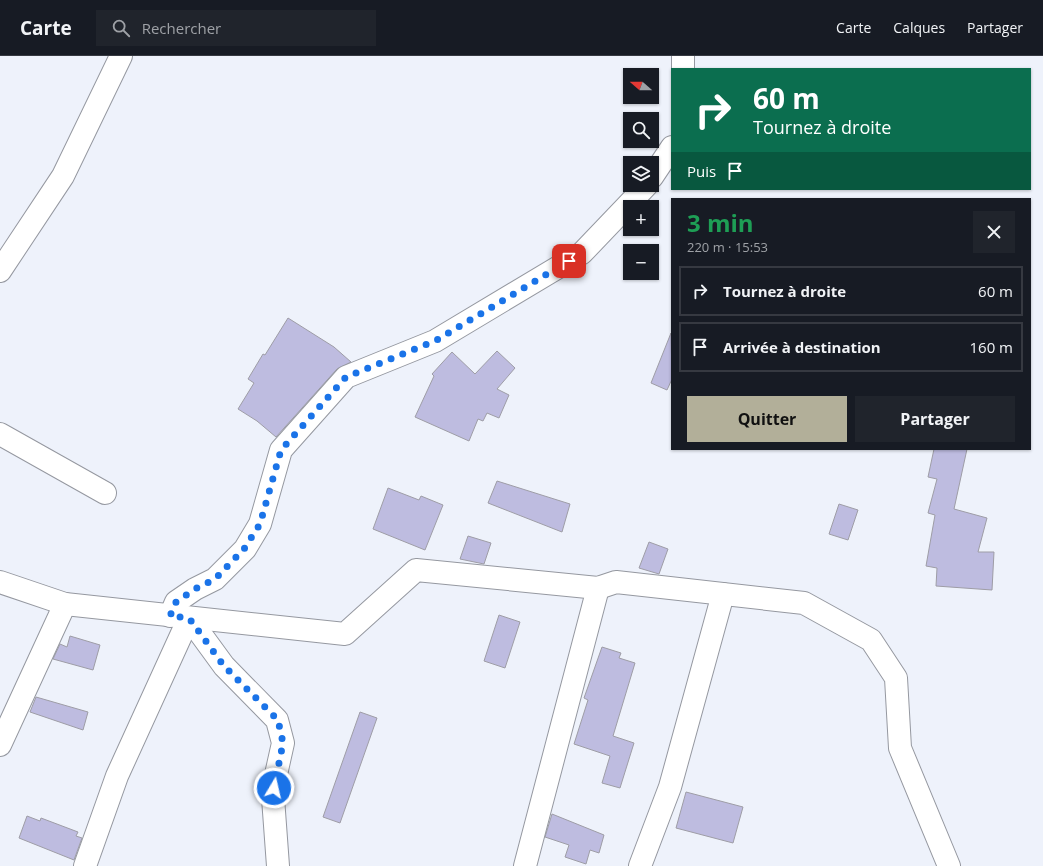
<!DOCTYPE html>
<html lang="fr">
<meta charset="utf-8">
<style>
body{margin:0;font-family:"Open Sans",sans-serif;background:#20242c;color:#f1f3f6;height:100vh;display:flex;flex-direction:column;font-size:15px;white-space:nowrap}
*{box-sizing:border-box;margin:0}
p{font-size:13px;color:#9ea1a6}
.icon{flex:none;width:22px;height:22px;fill:none;stroke:currentColor;stroke-width:2;stroke-linecap:round;stroke-linejoin:round}
.map{position:relative;flex:1;overflow:hidden}
.details{position:absolute;left:671px;top:142px;width:360px;height:252px;display:flex;flex-direction:column;background:#171b24;border-radius:0px;box-shadow:0 1px 3px #0004}
.details>*{flex:none}
.banner{position:absolute;left:671px;top:12px;width:360px;height:122px;border-radius:0px;box-shadow:0 1px 3px #0004;background:#0b6e4f;color:#fff;overflow:hidden}
.needle{width:26px;rotate:290deg}
.controls{position:absolute;left:623px;top:12px;display:grid;gap:8px}
.controls a{display:grid;place-items:center;width:36px;height:36px;border-radius:0px;background:#171b24;box-shadow:0 1px 3px #0004;font-size:20px}
.pin{position:absolute;display:grid;place-items:center;width:34px;height:34px;color:#fff;margin:-17px;border-radius:8px;box-shadow:0 2px 6px #0006}
.me{position:absolute;width:44px;margin:-22px;rotate:9deg;stroke-linejoin:round;filter:drop-shadow(0 0 3px #0008)}
.turn{display:flex;align-items:center;gap:14px;height:84px;padding:0 16px;font-size:18px}
.turn .icon{width:52px;height:52px;stroke-width:2.5}
.turn b{display:block;font-size:28px;line-height:34px}
.then{display:flex;align-items:center;height:38px;padding:0 16px;background:#0003;gap:8px;font-size:15px}
.round{display:grid;place-items:center;flex:none;width:42px;height:42px;border-radius:0px;background:#20242c}
.headline{display:flex;align-items:center;justify-content:space-between;height:68px;padding:0 16px}
h1{font-size:24px;font-weight:700;line-height:30px;color:#1e9e55}
.primary-button{display:flex;gap:8px;margin-top:auto;padding:8px 16px}
.primary-button a{flex:1;height:46px;border-radius:0px;background:#b2af99;color:#111;font-size:16px;font-weight:700;line-height:46px;text-align:center}
.primary-button a+a{background:#20242c;color:#f1f3f6}
ul{padding:0;list-style:none}
li{display:flex;align-items:center;gap:12px;height:50px;margin:0 8px 6px;padding:0 8px;border:2px solid #363941;border-radius:0px}
li div{flex:1}
li b{display:block;font-size:15px}
li em{font-style:normal}
header{display:flex;align-items:center;gap:24px;box-sizing:border-box;height:56px;padding:0 20px;background:#171b24;border-bottom:1px solid #363941}
header strong{font-size:19px}
nav{display:flex;gap:22px;margin-inline-start:auto;font-size:14px}
.search{width:280px;height:36px;background:#20242c;display:flex;align-items:center;gap:10px;box-sizing:border-box;padding:0 14px;border-radius:0px;color:#9ea1a6;font-size:15px}
.map>svg:first-child{display:block}
.building{fill:#bebce0;stroke:#9e9da6}
.lines{fill:none;stroke-linecap:round;stroke-linejoin:round}
.minor-casing{stroke:#9598a0;stroke-width:24}
.minor{stroke:#fff;stroke-width:22}
.route{stroke:#1a73e8;stroke-width:7;stroke-dasharray:0 12.6}
</style>
<header>
<strong>Carte</strong>
<div class="search"><svg class="icon" aria-label="search" viewBox="0 0 24 24"><circle cx="10" cy="10" r="6"/><path d="M15 15l6 6"/></svg>Rechercher</div>
<nav><a>Carte</a><a>Calques</a><a>Partager</a></nav>
</header>
<div class="map">
<svg width="1043" height="810" viewBox="0 0 1043 810">
<rect width="100%" height="100%" fill="#eef2fb"/>
<!-- building -->
<g class="building">
<path d="M288,262L334,291L351,306L337,313L276,381L257,365L238,353L254,327L248,323L263,298L265,299Z"/>
<path d="M671,277L672,323L667,334L651,327Z"/>
<path d="M497,295L515,312L497,333L509,339L499,362L487,357L483,365L478,363L469,385L415,361L434,320L432,318L452,296L475,318Z"/>
<path d="M934,393H967L954,453L987,462L978,496H994L992,534L936,530L937,512L926,510L935,459L928,457L937,423L928,421Z"/>
<path d="M497,425L570,448L562,476L488,447Z"/>
<path d="M388,432L419,444L421,440L443,449L425,494L373,473Z"/>
<path d="M839,448L858,454L848,484L829,478Z"/>
<path d="M468,480L491,487L484,508L460,503Z"/>
<path d="M649,486L668,493L659,518L639,512Z"/>
<path d="M499,559L520,566L505,612L484,605Z"/>
<path d="M70,580L100,589L93,614L53,603L60,588L67,591Z"/>
<path d="M602,591L621,597L619,602L635,607L613,680L634,687L620,732L602,727L610,700L574,688L588,644L584,642Z"/>
<path d="M36,641L88,656L83,674L30,656Z"/>
<path d="M360,656L377,662L340,767L323,761Z"/>
<path d="M686,736L743,751L733,787L676,772Z"/>
<path d="M552,758L604,779L599,797L590,794L586,808L565,801L569,789L545,781Z"/>
<path d="M27,760L40,765L41,762L78,776L76,780L82,782L74,804L19,782Z"/>
</g>
<g class="lines">
<!-- minor casing -->
<g class="minor-casing">
<g id="minor">
<path d="M683,13V0"/>
<path d="M652,121L672,91"/>
<path d="M0,215L63,120L121,0"/>
<path d="M0,378L105,437"/>
<path d="M0,526L65,548L345,578L416,514L598,532L616,526L804,547L871,584L896,622L900,692L949,810"/>
<path d="M170,560L176,546L195,533L215,523L245,493L260,468L281,394L346,321L435,285L582,197L647,129"/>
<path d="M189,562L224,610L277,664L283,687L275,723L273,742L278,810"/>
<path d="M0,689L65,548"/>
<path d="M85,810L117,720L189,562"/>
<path d="M525,810L598,532"/>
<path d="M640,810L670,731L723,538"/>
</g>
</g>
<!-- minor -->
<use href="#minor" class="minor"/>
</g>
<g class="lines">
<!-- route -->
<path class="route" d="M274,732L283,687L278,664L224,610L189,562L170,560L176,546L195,533L215,523L244,493L260,468L281,394L346,321L435,285L569,205"/>
</g>
</svg>
<div class="controls">
<a><svg class="needle" viewBox="-14 -14 28 28"><path d="M0-13l5 13h-10z" fill="#e53935"/><path d="M0 13l5-13h-10z" fill="#9ea1a6"/></svg></a>
<a><svg class="icon" aria-label="search" viewBox="0 0 24 24"><circle cx="10" cy="10" r="6"/><path d="M15 15l6 6"/></svg></a>
<a><svg class="icon" aria-label="layers" viewBox="0 0 24 24"><path d="M12 4l9 5-9 5-9-5zM3 14l9 5 9-5"/></svg></a>
<a>+</a>
<a>−</a>
</div>
<div class="pin" style="left:569px;top:205px;background:#d93025"><svg class="icon" aria-label="arrive" viewBox="0 0 24 24"><path d="M6 21V4h12l-3 4 3 4H6"/></svg></div>
<svg class="me" style="left:274px;top:732px" viewBox="-20 -20 40 40"><circle r="17" fill="#1a73e8" stroke="#fff" stroke-width="3"/><path d="M0-11L8 9 0 5-8 9z" fill="#fff"/></svg>
<div class="banner">
<div class="turn"><svg class="icon" aria-label="right" viewBox="0 0 24 24"><path d="M7 20v-9h11M14 6l5 5-5 5"/></svg><div><b>60 m</b>Tournez à droite</div></div>
<div class="then">Puis<svg class="icon" aria-label="arrive" viewBox="0 0 24 24"><path d="M6 21V4h12l-3 4 3 4H6"/></svg></div>
</div>
<section class="details">
<div class="headline"><div><h1>3 min</h1><p>220 m · 15:53</p></div><a class="round"><svg class="icon" aria-label="close" viewBox="0 0 24 24"><path d="M6 6l12 12M18 6L6 18"/></svg></a></div>
<ul>
<li><svg class="icon" aria-label="right" viewBox="0 0 24 24"><path d="M7 20v-9h11M14 6l5 5-5 5"/></svg><div><b>Tournez à droite</b></div><em>60 m</em></li>
<li><svg class="icon" aria-label="arrive" viewBox="0 0 24 24"><path d="M6 21V4h12l-3 4 3 4H6"/></svg><div><b>Arrivée à destination</b></div><em>160 m</em></li>
</ul>
<div class="primary-button"><a>Quitter</a><a>Partager</a></div>
</section>
</div>
